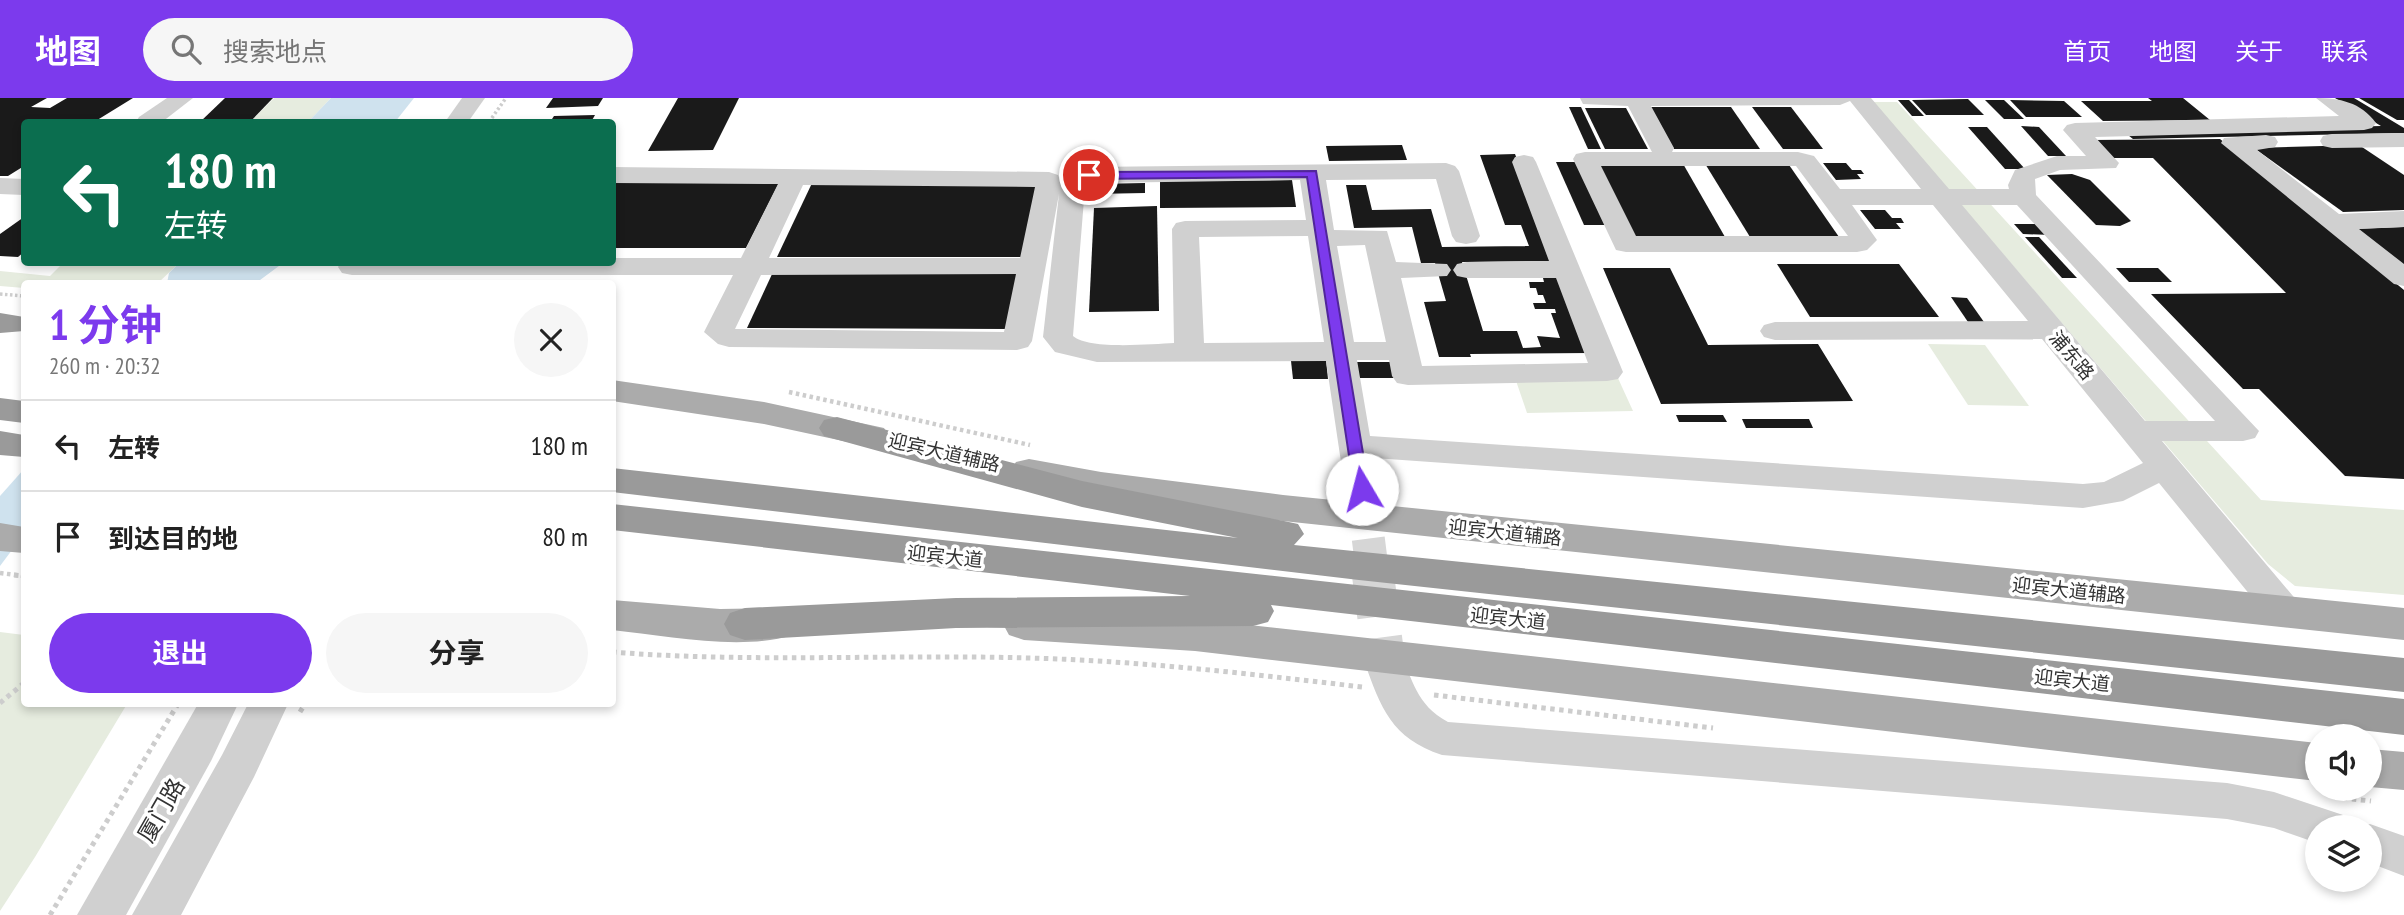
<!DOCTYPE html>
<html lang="zh">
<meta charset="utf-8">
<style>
body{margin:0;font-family:"PT Sans Narrow","Noto Sans SC",sans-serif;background:#f6f6f6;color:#222;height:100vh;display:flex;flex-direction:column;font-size:26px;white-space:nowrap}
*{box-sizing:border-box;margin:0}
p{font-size:23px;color:#767676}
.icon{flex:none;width:38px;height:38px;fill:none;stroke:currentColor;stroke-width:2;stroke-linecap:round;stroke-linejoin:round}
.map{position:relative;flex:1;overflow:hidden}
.sheet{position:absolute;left:21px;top:182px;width:595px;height:427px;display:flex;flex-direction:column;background:#fff;border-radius:7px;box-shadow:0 4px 10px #0003}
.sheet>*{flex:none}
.hud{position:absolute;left:21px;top:21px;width:595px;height:147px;border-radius:7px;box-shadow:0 4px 10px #0003;background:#0b6e4f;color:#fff;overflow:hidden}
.controls{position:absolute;left:2305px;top:626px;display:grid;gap:14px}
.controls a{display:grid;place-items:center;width:77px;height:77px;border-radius:50%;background:#fff;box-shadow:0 4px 10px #0003;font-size:35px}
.pin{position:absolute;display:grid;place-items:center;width:60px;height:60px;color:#fff;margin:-30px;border:4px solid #fff;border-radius:50%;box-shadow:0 2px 7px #0007}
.me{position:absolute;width:77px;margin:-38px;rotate:352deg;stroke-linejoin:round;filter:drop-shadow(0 0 5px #0008)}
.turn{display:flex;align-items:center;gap:24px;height:147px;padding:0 28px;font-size:32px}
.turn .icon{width:91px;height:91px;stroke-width:2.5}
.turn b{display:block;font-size:49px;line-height:60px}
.round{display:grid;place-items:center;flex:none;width:74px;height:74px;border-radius:37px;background:#f6f6f6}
.summary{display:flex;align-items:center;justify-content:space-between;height:119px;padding:0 28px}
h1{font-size:42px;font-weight:700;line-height:52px;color:#7c3aed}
.cta{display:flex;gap:14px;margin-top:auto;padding:14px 28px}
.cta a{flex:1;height:80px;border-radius:42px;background:#7c3aed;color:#fff;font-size:28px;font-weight:700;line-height:80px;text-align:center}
.cta a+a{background:#f6f6f6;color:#222}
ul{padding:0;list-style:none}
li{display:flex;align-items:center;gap:21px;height:91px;padding:0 28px;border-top:2px solid #e0e0e0}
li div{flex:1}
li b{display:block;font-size:26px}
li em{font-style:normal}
header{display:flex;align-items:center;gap:42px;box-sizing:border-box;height:98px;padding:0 35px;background:#7c3aed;color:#fff}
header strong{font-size:33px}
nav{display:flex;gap:38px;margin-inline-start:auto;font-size:24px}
.search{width:490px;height:63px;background:#f6f6f6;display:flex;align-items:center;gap:18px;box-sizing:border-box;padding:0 24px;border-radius:38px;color:#767676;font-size:26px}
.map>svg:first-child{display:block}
.green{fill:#e6ecdf}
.water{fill:#cfe2ee}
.building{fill:#1a1a1a}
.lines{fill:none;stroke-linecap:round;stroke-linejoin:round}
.minor-tunnel-far1{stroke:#d6d6d6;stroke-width:33;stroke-dasharray:33 17;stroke-linecap:butt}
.minor-tunnel{stroke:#d6d6d6;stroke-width:42;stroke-dasharray:42 21;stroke-linecap:butt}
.path-far2{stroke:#cdcdcd;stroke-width:3.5;stroke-dasharray:2.5 2.5;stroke-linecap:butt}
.path-far1{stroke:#cdcdcd;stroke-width:4.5;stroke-dasharray:3.5 3.5;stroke-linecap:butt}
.path{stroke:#cdcdcd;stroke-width:5;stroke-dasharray:4.5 4.5;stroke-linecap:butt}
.minor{fill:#d0d0d0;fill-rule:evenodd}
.major{fill:#ababab;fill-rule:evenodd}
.highway{fill:#9a9a9a;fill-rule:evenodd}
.route{fill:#7c3aed;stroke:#51269a;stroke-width:2}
.labels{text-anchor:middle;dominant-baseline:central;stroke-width:7;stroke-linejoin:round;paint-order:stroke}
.street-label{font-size:19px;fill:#333;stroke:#fff}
.near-street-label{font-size:23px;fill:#333;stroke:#fff}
</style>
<header>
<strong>地图</strong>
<div class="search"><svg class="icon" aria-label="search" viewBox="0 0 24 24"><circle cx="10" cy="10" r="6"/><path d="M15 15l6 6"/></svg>搜索地点</div>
<nav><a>首页</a><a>地图</a><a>关于</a><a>联系</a></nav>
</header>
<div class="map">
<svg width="2404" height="817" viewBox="0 0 2404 817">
<rect width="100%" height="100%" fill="#fff"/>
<!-- green -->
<g class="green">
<path d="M274,0H331L308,24H250Z"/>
<path d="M1873,4H1897L2261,402L2404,412V497L2295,488L2268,466Z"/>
<path d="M63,165V164L179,165L158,185L24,186V190L0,188V173L50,178Z"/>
<path d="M1928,246L1985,247L2029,308L1968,307Z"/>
<path d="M1617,278L1633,313L1527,315L1515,280Z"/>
<path d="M0,534L24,537V606H127L35,759L0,813Z"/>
</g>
<!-- water -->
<g class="water">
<path d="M331,0H414L395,24H308Z"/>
<path d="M179,165V164L283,165L256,185H167L169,175Z"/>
<path d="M24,371V436L0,468V398Z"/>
</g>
<!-- building -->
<g class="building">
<path d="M0,0H47L31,9L50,10L67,0H133L94,24H24V68L8,78H0Z"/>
<path d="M225,0H273L250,24H200Z"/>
<path d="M553,0H603L598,8L546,10Z"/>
<path d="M678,0H739L713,52L648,53Z"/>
<path d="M2148,0H2183L2210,22L2103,23L2081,3H2152Z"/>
<path d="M2335,0H2354L2404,30V35L2133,41L2124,34L2381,28Z"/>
<path d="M2359,0H2404V22H2397Z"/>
<path d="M1968,1L1984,17H1926L1912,2Z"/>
<path d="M1898,2H1909L1924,18H1912Z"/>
<path d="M1985,2H2004L2024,21H2004Z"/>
<path d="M2010,2L2064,3L2082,19H2026Z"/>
<path d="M1569,9H1581L1601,51H1588Z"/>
<path d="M1649,9H1731L1760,51H1674Z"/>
<path d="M1752,9H1791L1823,51H1783Z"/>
<path d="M1585,10H1626L1648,51H1605Z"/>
<path d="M595,17L591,24H550L554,18Z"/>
<path d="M2021,28L2039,29L2066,58H2048Z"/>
<path d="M1968,29H1987L2025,71H2005Z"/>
<path d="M2220,41L2404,192V381L2345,378L2259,291H2243L2151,196L2286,195L2153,60H2109L2090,42Z"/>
<path d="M1402,47L1407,62L1329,63L1326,48Z"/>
<path d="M2359,47L2404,77V112L2343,114L2254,50Z"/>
<path d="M1515,56L1557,163L1462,164L1483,233H1517L1523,250L1541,249L1537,238L1560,240L1551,215H1556L1555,211H1535L1533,205H1546L1543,197H1538L1536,190H1530L1529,184H1544L1543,180H1570L1590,255L1470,256L1471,259H1439L1424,204L1446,203L1435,165H1421L1412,129L1354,130L1346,87H1366L1372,112L1431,111L1442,149L1529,148L1521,127H1505L1480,57Z"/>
<path d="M1556,64H1580L1609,127H1584Z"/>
<path d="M1594,64H1682L1725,139H1629Z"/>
<path d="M1704,64H1787L1839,139H1750Z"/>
<path d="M1823,65H1846L1852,72H1861L1864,76H1857L1861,81L1836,82Z"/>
<path d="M2072,76L2090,82L2131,123L2120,128L2096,127L2047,77Z"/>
<path d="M612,80L781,81L746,150H612Z"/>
<path d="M1292,82L1296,109L1160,110V83Z"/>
<path d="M813,83H1040L1025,159H777Z"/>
<path d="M1145,85V95L1093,96V86Z"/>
<path d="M1157,108L1159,213L1089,214L1094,110Z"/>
<path d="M1860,112H1885L1892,120H1901L1904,125H1896L1901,131H1875Z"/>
<path d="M24,119V154L18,159L0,158V136Z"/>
<path d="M2014,126H2042L2051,137L2023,136Z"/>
<path d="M2404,129V169L2351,131Z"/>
<path d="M2025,139H2039L2077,180H2062Z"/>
<path d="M1777,166H1899L1939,219H1810Z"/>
<path d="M1603,170H1670L1708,247L1818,246L1853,303L1661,306Z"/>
<path d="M2116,170H2158L2172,184H2129Z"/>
<path d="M773,174L1019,175L1008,231L747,230Z"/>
<path d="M1951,199L1967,200L1984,224H1968Z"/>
<path d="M1326,262L1328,281H1293L1291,263Z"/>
<path d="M1355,264H1400L1403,280H1358Z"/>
<path d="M1676,317H1723L1727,324H1679Z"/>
<path d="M1742,321H1809L1813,330H1746Z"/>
</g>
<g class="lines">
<!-- minor-tunnel-far1 -->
<path class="minor-tunnel-far1" d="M1362,391L1373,478"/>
<!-- minor-tunnel -->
<path class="minor-tunnel" d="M1373,477L1384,563"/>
<!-- path-far2 -->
<g class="path-far2">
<path d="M489,24L506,0"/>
<path d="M0,196L24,198"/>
</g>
<!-- path-far1 -->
<g class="path-far1">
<path d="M789,294L1030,347"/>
<path d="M0,475L24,478"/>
</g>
<!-- path -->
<g class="path">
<path d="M14,477L24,478"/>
<path d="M612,554C751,565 890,556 1030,560C1141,563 1252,576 1362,589"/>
<path d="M1434,597L1713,630"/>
<path d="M0,605L24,585"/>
<path d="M300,614L305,606"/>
<path d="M2334,699L2371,703"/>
<path d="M50,817L178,606"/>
</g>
<!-- minor -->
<g class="minor">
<path d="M167,0H193L162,24H136L139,19Z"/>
<path d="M462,0H485L468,24H445Z"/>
<path d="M1580,0H1871L1949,91H2009L2008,87L2015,72L2057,58H2086L2063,32L2067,27L2075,25L2339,18L2316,0C2339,0 2361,4 2376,25L2372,30L2364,32L2095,39L2119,65L2116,70L2060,72L2035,81L2036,97L2259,333L2255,340L2243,343H2162L2298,504L2304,514L2298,524L2285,528L2272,524L2159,385L2123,403L2083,410L1374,360L1379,391L1374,399L1362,402L1350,399L1345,391L1326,263L1097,264L1055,254L1043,239L1059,96L1032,243L1028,249L1017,252L729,249L718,246L704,234L733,177H352L342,175L338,169L341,164H612V160H741L778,86L612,85V69L1049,74L1058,77L1061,85L1080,72L1089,69L1446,65L1455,68L1459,73L1480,138L1476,144L1466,146L1456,144L1452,138L1436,81L1326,82L1334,132L1387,133L1396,164L1447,166L1451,172L1447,178L1401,180L1422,268L1588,265L1556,180H1467L1457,178L1453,172L1457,166L1467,164L1549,163L1512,64L1515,59L1524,57L1533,59L1536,64L1623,274L1618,281L1607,283L1408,287L1397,285L1392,278L1389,262H1357L1370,338L2083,386L2104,384L2143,365L2042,241L1775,242L1764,239L1760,233L1764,227L1775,224L2028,223L1933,107H1852L1877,142L1867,152L1857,154H1626L1616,152L1573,61L1576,56L1585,54H1652L1628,8L1583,6ZM1850,3L1921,91H1840L1814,58L1798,54H1672L1674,50L1651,8L1840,7ZM1601,68H1796L1848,138H1636ZM1300,82L1306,122L1185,123L1176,125L1172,131L1174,245C1151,246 1089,252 1073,238L1085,89L1094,85ZM803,87L1035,89L1020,160H769ZM1962,107H2017L2215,323H2145ZM1308,138L1324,244L1204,245L1199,139ZM1365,147L1386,244H1354L1337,148ZM1016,176L1004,234L735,231L761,177Z"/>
<path d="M2404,35V49L2332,50L2323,48L2320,43L2323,38L2332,36Z"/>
<path d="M2266,37L2275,39L2278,44L2275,49L2257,52L2339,116L2404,113V129L2359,131L2404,166V188L2394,186L2221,45L2224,40Z"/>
<path d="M0,80L24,81V97L0,96Z"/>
<path d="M1384,548L1398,552C1414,582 1415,606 1448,624L2227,685L2274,694L2343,717L2349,730H2317V745L2274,730L2227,721L1442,657C1391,640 1381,610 1364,563L1370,552Z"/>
<path d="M198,606H238L211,663L126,817H77Z"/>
<path d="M248,606H288L254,679L181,817H132L222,657Z"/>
<path d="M2370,726L2404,738V778L2370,765V730H2359Z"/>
</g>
<!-- major -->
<g class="major">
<path d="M612,282L764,304L884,330L889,338L884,346L871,349L764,326L612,303Z"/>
<path d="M1029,361L1101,374L1283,397L2404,510V542L1283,423L1101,398L1016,382L1010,373L1016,364Z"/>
<path d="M0,425L24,429V455L0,453Z"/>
<path d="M612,502L720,511L778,510L793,515L799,526L793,537C741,553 667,538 612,532Z"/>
<path d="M1024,510L1195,521L2317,645V683L1195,553L1024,542L1009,537L1003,526L1009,515Z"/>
<path d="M2370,651L2404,654V692L2370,689Z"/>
</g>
<!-- highway -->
<g class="highway">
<path d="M0,215L24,219V233L0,235Z"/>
<path d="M0,300L24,303V325L0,322Z"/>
<path d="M837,319L1082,383L1284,423L1298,426L1304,436L1294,447L2404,560V594L1359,482L612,394V370L1238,440L1082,409L824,338L819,330L824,322Z"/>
<path d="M0,333L24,337V359L0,357Z"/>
<path d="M612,406L2404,601V637L1271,507L1274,513L1268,524L1253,528L956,530L745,542L730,537L724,526L730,515L745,510L956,500L1190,498L612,432Z"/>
</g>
</g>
<!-- route -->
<path class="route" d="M1316,73L1369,391L1362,396L1354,391L1307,79L1089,81L1083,77L1089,74Z"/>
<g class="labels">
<!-- street labels -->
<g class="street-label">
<text transform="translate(2072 257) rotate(50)">浦东路</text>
<text transform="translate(944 354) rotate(13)">迎宾大道辅路</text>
<text transform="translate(1505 434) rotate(6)">迎宾大道辅路</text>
<text transform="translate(945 458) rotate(6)">迎宾大道</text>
<text transform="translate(2069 492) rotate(6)">迎宾大道辅路</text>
<text transform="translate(1508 520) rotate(6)">迎宾大道</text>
<text transform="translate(2072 582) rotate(6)">迎宾大道</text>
</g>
<!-- near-street labels -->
<g class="near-street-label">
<text transform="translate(161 712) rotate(-60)">厦门路</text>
</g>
</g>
</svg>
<div class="controls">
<a><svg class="icon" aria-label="sound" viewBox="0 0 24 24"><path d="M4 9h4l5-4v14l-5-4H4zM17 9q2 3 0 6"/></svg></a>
<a><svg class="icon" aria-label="layers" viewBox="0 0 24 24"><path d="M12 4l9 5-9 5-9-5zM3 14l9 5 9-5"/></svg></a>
</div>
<div class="pin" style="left:1089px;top:77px;background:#d93025"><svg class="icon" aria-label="arrive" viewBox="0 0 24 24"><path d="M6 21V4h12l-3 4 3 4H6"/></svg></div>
<svg class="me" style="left:1362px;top:391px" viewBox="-20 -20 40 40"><circle r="19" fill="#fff"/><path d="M0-13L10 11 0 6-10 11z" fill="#7c3aed"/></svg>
<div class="hud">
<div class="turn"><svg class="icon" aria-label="left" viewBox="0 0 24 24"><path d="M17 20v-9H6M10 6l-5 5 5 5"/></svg><div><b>180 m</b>左转</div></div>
</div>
<section class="sheet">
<div class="summary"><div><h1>1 分钟</h1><p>260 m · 20:32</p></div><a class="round"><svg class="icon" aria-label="close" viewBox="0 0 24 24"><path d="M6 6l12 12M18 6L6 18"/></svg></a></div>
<ul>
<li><svg class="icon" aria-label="left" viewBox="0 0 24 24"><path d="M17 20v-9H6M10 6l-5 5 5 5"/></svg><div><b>左转</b></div><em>180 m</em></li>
<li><svg class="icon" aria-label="arrive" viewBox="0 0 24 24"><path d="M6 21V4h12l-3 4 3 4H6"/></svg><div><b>到达目的地</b></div><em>80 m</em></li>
</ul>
<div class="cta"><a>退出</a><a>分享</a></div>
</section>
</div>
